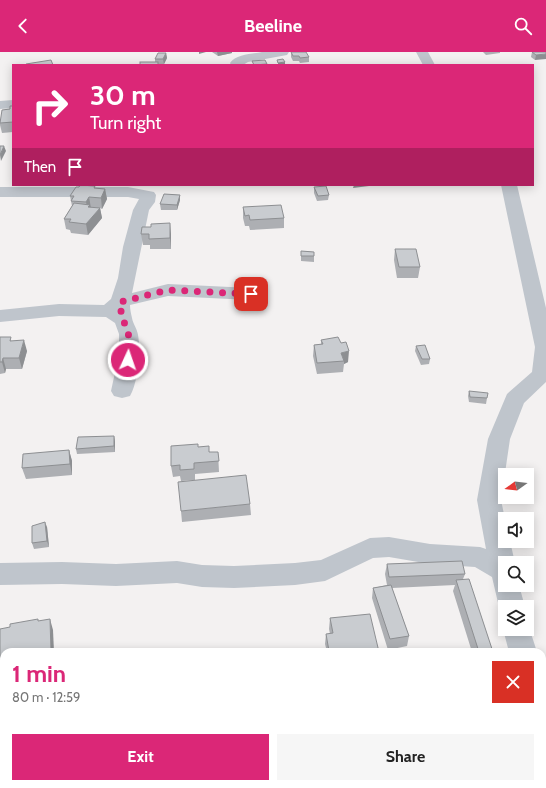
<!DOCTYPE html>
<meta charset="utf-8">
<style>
body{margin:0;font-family:Cabin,sans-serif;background:#f6f6f6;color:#222;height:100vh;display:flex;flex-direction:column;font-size:15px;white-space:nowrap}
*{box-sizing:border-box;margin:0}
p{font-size:13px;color:#767676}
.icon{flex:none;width:22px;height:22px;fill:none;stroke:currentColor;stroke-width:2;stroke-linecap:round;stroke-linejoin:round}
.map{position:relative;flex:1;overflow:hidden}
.sheet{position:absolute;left:0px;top:596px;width:546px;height:140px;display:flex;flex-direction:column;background:#fff;border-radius:12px 12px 0 0;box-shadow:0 2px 10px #0003}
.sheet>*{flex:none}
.guide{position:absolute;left:12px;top:12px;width:522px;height:122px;border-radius:0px;box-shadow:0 2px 10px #0003;background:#db2777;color:#fff;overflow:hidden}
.needle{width:26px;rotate:255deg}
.buttons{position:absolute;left:498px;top:416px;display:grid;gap:8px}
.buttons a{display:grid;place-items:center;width:36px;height:36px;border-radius:0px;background:#fff;box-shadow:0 2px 10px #0003;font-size:20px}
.pin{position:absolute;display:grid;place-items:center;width:34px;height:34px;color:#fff;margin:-17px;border-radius:8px;box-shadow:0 2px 6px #0006}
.me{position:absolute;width:44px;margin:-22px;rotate:3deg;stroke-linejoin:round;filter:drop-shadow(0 0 3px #0008)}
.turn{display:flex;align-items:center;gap:14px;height:84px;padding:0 12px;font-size:18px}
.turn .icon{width:52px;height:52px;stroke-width:2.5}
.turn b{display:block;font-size:28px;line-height:34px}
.then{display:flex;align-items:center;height:38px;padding:0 12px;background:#0003;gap:8px;font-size:15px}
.round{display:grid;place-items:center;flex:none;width:42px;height:42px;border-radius:0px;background:#f6f6f6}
.head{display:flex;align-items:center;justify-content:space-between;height:68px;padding:0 12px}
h1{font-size:24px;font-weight:800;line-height:30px;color:#db2777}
.primary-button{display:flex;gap:8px;margin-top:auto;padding:8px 12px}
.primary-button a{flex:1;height:46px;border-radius:0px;background:#db2777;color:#fff;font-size:16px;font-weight:800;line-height:46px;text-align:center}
.primary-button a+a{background:#f6f6f6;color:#222}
header{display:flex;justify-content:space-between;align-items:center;height:52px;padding:0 12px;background:#db2777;color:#fff;font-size:18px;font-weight:800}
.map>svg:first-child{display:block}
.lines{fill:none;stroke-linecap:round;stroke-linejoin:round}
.minor{fill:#bfc5cc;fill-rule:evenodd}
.wall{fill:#adafb3}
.shaded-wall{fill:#8d8f92}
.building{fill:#c9ccd0;stroke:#8d8f92}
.route{stroke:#db2777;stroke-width:7;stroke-dasharray:0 12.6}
</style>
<header><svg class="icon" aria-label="back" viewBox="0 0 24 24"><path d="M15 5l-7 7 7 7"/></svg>Beeline<svg class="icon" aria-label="search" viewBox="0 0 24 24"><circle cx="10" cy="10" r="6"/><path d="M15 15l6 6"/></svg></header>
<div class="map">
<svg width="546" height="736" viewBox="0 0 546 736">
<rect width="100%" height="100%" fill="#f3f1f1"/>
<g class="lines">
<!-- minor -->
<g class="minor">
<path d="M262,0H289L287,3L248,10L243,13H231L230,11C236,2 252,2 262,0Z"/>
<path d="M416,0H428L435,13H423Z"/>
<path d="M13,48V56L0,57V49Z"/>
<path d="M501,133H517L546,256V330L524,351L510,387L501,448L505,467V489H510L515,511H505V533H519L525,555H505V564L503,563L499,555L492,525L475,515L430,512L389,505L373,506L325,529L295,533L234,536L202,535L177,531L116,534L62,532L0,533V511L62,510L116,512L177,509L202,513L234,514L295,511L321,508L370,486L389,485L430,492L480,495L486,497L477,448L488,387L507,342L532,320L535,295Z"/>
<path d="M0,135H128L154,140L156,143L155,150L149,158L132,241L168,232L251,236L258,238L260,242L258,246L251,248L168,244L130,253C130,257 131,262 132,266C133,272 137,276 138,283C141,299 138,330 130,344L122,346L114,344L111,339L119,302V282L115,271L106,265L59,264L0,270V258L59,252L104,253L111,247L118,226L123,195L133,158L139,147L128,145H0Z"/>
<path d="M527,569L537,600H509L503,577L505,573V577H527Z"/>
<path d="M542,630L546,632V661L542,659Z"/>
<path d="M546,661V736H545L535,732H542V662Z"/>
</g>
</g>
<!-- wall -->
<g class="wall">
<path d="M212,0H232V1L218,4Z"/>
<path d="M291,0L309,5V10L300,11L299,9H293L291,5Z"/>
<path d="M483,0H500V1L486,3Z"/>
<path d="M532,0H546L535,8L531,5Z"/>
<path d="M166,1L167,6L164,12H159V13H140L155,10V7Z"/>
<path d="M13,54V80L2,81L0,73V68Z"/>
<path d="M314,135L329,143L328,148L317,149L314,141Z"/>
<path d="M96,136L105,137L107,147L102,157L100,156L102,166L88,183L71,181L70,178L66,177L64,167L72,154L70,144Z"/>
<path d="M180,143V148L177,158H161L160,152Z"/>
<path d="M243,155L284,166V176L250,178L249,174H245L243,166Z"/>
<path d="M141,182H171V197H150V193H143Z"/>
<path d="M395,197L420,215L418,226H397L394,208Z"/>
<path d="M301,199L314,200V210L301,209Z"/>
<path d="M0,285L12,289L27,299L22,317H6L5,321L0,322Z"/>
<path d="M321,288L348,310L344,312L343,320L317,322L313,304L314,293L321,292Z"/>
<path d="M416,294L430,307L429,312L421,313L415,299Z"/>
<path d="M469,339L487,346L486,352L469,350L468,344Z"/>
<path d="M114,384L115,390V400L77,402L76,397Z"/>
<path d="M198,395L210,400H218L219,420L195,422V428L181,429L180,424L173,425L171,414Z"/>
<path d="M69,398L72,409V423L26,427L22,416Z"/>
<path d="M250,452L251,463L182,470L181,459Z"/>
<path d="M47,475L49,495L34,497L32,491Z"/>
<path d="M387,512L465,522L463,527L493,600H472L453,539L455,533L392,536L409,584L407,594L388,598L372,546L373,536L387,533L385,522Z"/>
<path d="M330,566L379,600H327L325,592L326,582H330L329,577Z"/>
<path d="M343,732H374L375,736H342Z"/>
</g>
<!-- shaded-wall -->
<g class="shaded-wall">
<path d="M199,0H206L199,2Z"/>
<path d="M217,0H232V1L218,4Z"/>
<path d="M166,1L167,6L164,12L163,7Z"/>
<path d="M546,2V7L535,8L536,3Z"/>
<path d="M285,10V13H278V11Z"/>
<path d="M4,94L6,99L1,109L0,103Z"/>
<path d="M354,133H377L353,136Z"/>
<path d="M105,137L107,147L102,157L101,146Z"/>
<path d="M180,143V148L177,158V153Z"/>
<path d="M89,145L91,156L88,161L86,150Z"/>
<path d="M100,156L102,166L88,183L86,172Z"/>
<path d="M170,171L171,182V197L170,186Z"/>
<path d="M24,288L27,299L22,317L19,306Z"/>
<path d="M349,299L348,310L344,312V309L341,301Z"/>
<path d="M3,306L6,317L5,321L2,310Z"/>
<path d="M114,384L115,390V400L114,394Z"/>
<path d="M69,398L72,409V423L70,412Z"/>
<path d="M45,470L47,475L49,495L47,489Z"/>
<path d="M50,567L53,578L54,600H51Z"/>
<path d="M4,624V635H3L0,628V625Z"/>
</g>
<!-- building -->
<g class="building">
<path d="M291,0H306L309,5L300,6L299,4H293Z"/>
<path d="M532,0H546V2L536,3Z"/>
<path d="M158,1H166L163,7H155Z"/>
<path d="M283,7L285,10L278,11L277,8Z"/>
<path d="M51,8L53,13H26V12Z"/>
<path d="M265,8L267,12L254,13L252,9Z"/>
<rect x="140" y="10" width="18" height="3"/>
<path d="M10,54H13V70L0,71L2,58L10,57Z"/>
<path d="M0,94H4L0,103Z"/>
<path d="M80,133L95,134L94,136L105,137L101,146L89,145L86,150L71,149L74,144H70L76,135H79Z"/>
<path d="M326,134L329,143L318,144L314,135Z"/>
<path d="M164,142L180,143L177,153L160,152Z"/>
<path d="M74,151L90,153L88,155L100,156L86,172L69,170L71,167H64Z"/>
<path d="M281,153L284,166L250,168L249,163L245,164L243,155Z"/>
<path d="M170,171V186L149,187V182H141L142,175H151V172Z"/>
<path d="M395,197H416L420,215H399Z"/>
<path d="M301,199L314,200V204H301Z"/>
<path d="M0,285H11L10,289L24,288L19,306H3L2,310H0Z"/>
<path d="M338,285L341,291L346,290L349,299L341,301L344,309L317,311L314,293L323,292L321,288Z"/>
<path d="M425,293L430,307H422L416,294Z"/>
<path d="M469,339L488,341L487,346L470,345Z"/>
<path d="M114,384V394L76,397L78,385Z"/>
<path d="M198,392V395L209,394V400H218L219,409L194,411V417L180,418V413L171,414V394Z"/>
<path d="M69,398L70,412L22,416L23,402Z"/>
<path d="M246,423L250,452L181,459L178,430Z"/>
<path d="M45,470L47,489L32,491V474Z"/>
<path d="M462,509L465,522L389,525L387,512Z"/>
<path d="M469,527L493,600H479L456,528Z"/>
<path d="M391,533L409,584L390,587L373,536Z"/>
<path d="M370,562L379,600H339L338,598L329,599L326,582L333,581L330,566Z"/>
<path d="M38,567V569L50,567L51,600H4V624L0,625V577L10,575V572Z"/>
<path d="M2,644H4V659H3Z"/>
<path d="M344,732H374L375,736H345Z"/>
</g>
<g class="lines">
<!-- route -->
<path class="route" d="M128,308C128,295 132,278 122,268L120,250L168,238L251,242"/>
</g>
</svg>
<div class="buttons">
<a><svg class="needle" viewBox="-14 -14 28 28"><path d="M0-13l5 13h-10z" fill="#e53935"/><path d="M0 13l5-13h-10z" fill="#767676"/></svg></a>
<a><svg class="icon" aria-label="sound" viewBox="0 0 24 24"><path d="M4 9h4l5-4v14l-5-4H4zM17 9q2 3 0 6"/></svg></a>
<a><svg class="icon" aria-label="search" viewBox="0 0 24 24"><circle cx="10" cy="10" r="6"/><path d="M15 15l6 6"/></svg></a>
<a><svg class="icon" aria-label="layers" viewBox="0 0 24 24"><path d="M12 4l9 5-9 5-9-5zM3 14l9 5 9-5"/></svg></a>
</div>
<div class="pin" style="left:251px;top:242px;background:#d93025"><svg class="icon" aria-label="arrive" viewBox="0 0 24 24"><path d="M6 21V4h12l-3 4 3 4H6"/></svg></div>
<svg class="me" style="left:128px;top:308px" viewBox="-20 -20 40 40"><circle r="17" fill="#db2777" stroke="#fff" stroke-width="3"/><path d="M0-11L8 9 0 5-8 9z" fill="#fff"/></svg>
<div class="guide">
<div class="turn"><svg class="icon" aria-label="right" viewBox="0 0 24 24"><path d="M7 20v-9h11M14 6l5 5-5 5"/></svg><div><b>30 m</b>Turn right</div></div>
<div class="then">Then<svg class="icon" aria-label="arrive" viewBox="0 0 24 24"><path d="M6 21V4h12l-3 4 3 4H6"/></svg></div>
</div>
<section class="sheet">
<div class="head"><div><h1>1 min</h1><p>80 m · 12:59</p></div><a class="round" style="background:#d93025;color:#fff"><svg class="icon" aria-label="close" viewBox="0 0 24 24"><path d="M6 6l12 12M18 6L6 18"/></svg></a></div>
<div class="primary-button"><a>Exit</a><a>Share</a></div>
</section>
</div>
